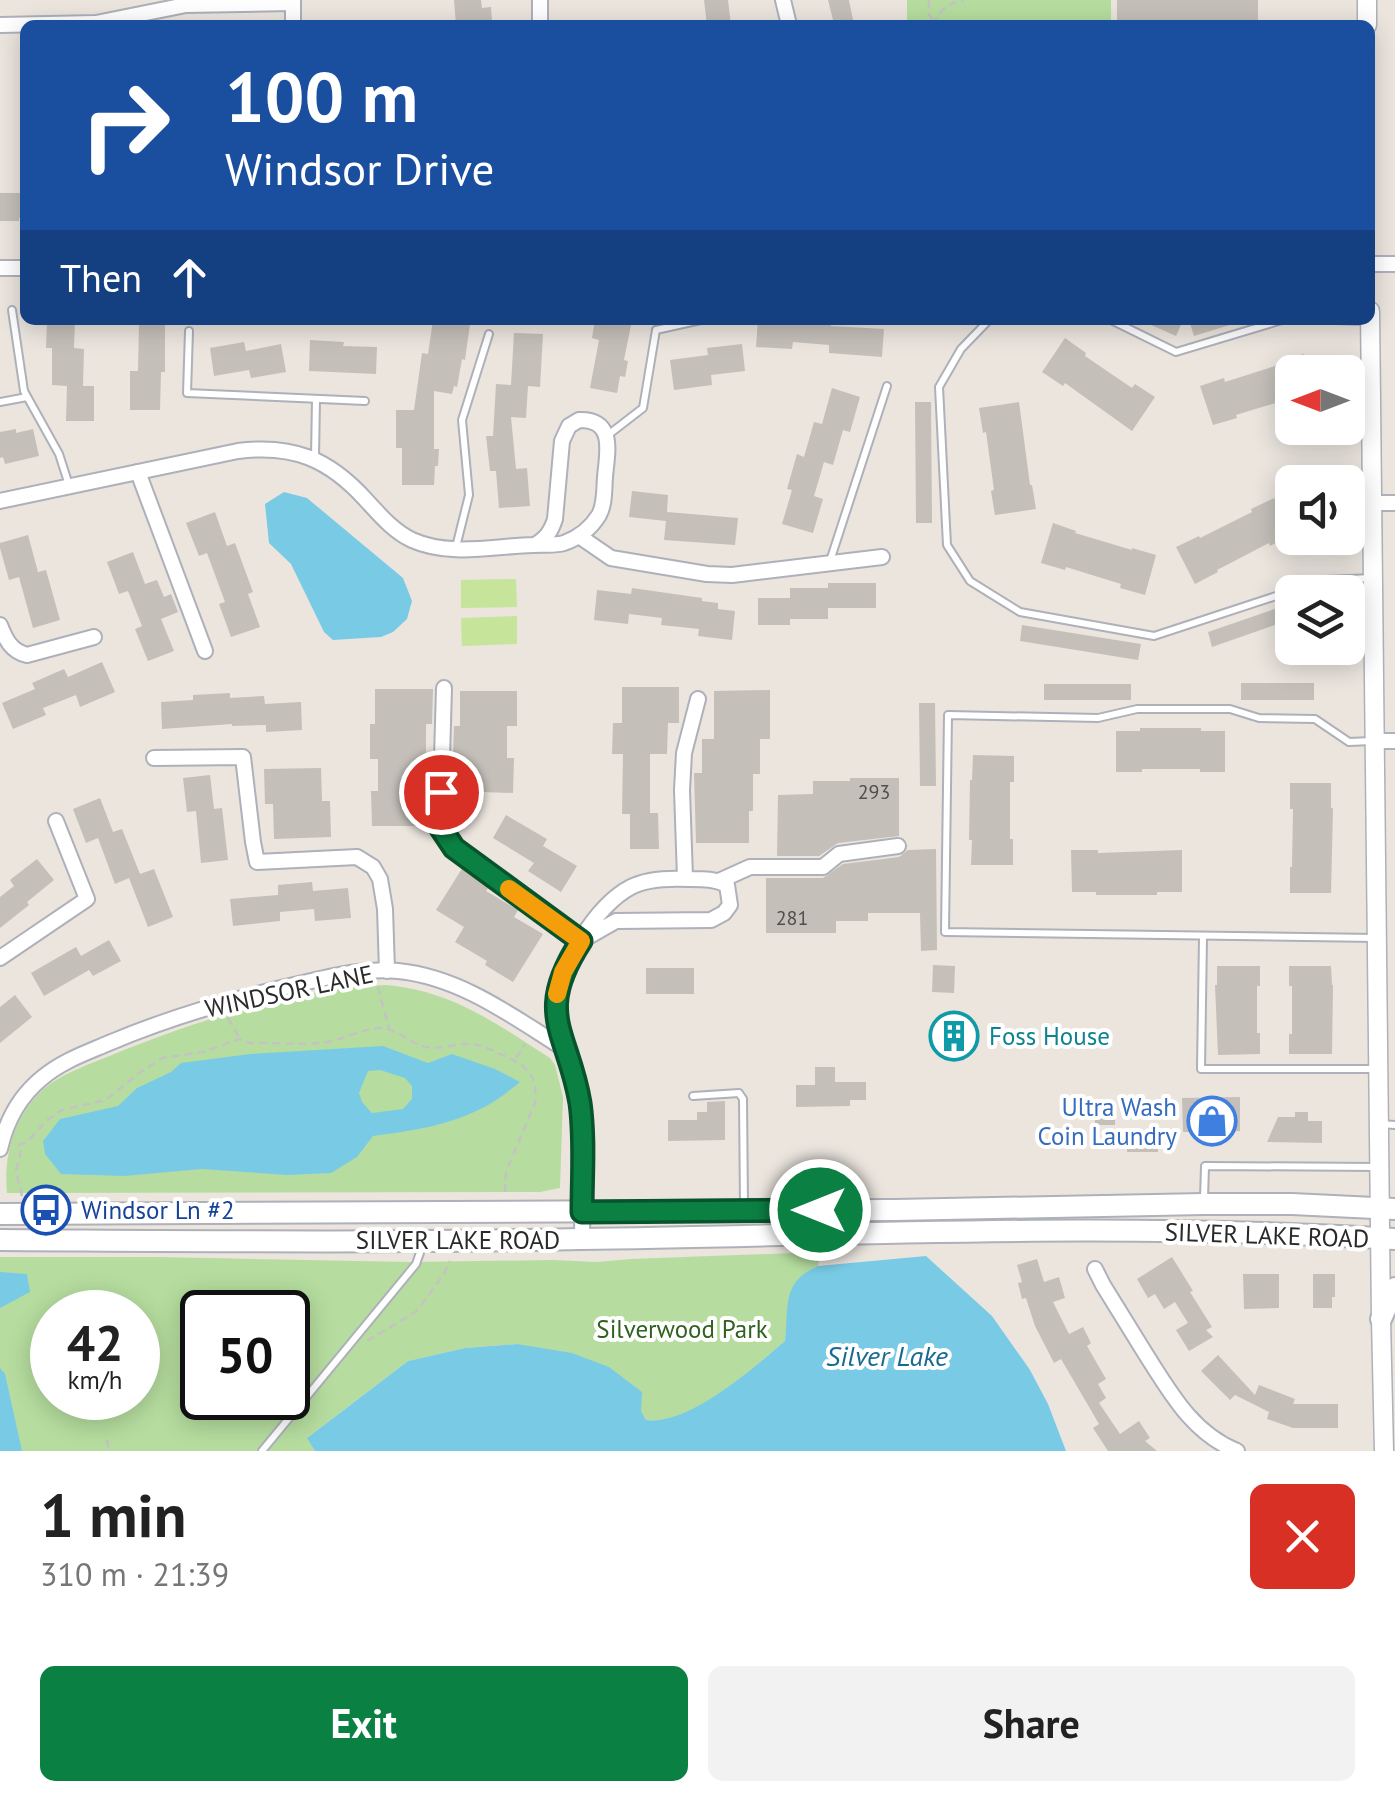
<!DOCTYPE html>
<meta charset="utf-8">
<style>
body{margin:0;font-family:"PT Sans",sans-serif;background:#f2f2f2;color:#222;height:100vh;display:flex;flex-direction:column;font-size:38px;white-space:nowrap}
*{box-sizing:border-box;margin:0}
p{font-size:32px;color:#767676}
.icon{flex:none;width:55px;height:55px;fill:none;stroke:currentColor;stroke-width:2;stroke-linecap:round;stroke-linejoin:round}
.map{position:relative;height:1451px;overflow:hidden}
.side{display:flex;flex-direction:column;background:#fff;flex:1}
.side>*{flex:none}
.guide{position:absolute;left:20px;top:20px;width:1355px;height:305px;border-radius:15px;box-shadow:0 5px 25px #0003;background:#1a4fa0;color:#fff;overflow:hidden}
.needle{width:65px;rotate:270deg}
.buttons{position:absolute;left:1275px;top:355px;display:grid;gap:20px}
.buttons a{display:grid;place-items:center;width:90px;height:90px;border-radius:15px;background:#fff;box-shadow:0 5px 25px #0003;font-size:50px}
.speed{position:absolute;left:30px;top:1290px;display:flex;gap:20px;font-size:50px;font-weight:700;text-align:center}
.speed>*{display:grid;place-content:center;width:130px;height:130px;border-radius:50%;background:#fff;box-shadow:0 5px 25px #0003;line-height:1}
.speed small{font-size:25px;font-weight:400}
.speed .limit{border:5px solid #111;border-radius:15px;background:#fff;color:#111}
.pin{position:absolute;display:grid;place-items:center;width:85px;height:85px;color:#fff;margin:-42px;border:5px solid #fff;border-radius:50%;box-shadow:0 2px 10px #0007}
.me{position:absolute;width:110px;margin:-55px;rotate:270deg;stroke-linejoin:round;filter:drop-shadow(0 0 8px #0008)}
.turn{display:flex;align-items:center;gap:35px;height:210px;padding:0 40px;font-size:45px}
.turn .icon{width:130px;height:130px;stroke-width:2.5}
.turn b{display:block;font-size:70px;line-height:85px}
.then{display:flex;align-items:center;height:95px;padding:0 40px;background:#0003;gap:20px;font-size:38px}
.round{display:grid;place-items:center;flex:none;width:105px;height:105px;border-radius:15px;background:#f2f2f2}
.headline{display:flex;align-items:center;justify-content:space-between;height:170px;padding:0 40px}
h1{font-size:60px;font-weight:700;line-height:75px}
.action{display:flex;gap:20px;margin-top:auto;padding:20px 40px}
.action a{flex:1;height:115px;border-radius:15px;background:#0b8043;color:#fff;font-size:40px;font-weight:700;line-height:115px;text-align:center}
.action a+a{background:#f2f2f2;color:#222}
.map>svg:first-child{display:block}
.green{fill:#b6dd9f;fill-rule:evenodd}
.pitch{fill:#c7e49b}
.water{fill:#79cbe5;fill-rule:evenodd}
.building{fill:#c4bfb9}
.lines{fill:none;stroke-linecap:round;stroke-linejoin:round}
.service-casing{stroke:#aeb0ba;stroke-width:10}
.minor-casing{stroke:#aeb0ba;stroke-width:18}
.tertiary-casing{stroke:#aeb0ba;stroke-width:21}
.secondary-casing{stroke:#aeb0ba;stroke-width:24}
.path{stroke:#c3c3c3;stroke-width:2.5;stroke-dasharray:8 5;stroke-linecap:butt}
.service{stroke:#fff;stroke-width:6}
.minor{stroke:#fff;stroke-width:14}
.tertiary{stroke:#fff;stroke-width:18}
.secondary{stroke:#fff;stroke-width:20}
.route-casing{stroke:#07532c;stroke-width:25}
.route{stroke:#0b8043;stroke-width:18}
.slow{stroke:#f59e0b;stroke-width:18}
.labels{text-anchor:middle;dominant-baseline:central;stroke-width:8;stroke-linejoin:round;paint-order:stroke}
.number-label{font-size:20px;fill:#504f4e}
.street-label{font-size:25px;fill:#2a2a2a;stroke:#fff}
.culture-label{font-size:25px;fill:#0d838f;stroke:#fff;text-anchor:start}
.shop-label{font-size:25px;fill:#366cbe;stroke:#fff;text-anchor:end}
.transit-label{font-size:25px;fill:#164399;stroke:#fff;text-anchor:start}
.park-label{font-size:25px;fill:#2f6220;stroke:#fff}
.water-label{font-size:28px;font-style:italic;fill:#186a90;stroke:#fff}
</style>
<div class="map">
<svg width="1395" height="1451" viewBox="0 0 1395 1451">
<rect width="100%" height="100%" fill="#ebe5de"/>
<!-- green -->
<g class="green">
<rect x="907" y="0" width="204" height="25"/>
<path d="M386,985C453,991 495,1023 550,1058L555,1065L563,1097L560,1188L540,1192L7,1193C3,1153 16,1109 50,1084C69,1071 92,1063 112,1055C194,1021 298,988 386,985Z"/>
<path d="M820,1252L818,1266C788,1279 788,1312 785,1341C753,1368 690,1426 646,1420L641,1412L517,1344L465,1348L408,1361L308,1437L315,1451H0V1257H159L410,1262L553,1260L597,1262L631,1259ZM52,1312H138V1398H52ZM202,1312H288V1398H202Z"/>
</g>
<!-- pitch -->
<g class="pitch">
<path d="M516,579L517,607L461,608V580Z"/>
<path d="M517,616V644L462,646L461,618Z"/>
</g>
<!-- water -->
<g class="water">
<path d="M284,492L307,498L403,578L412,601L407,619L393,632L381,637L333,640L324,632L291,564L269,543L265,504Z"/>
<path d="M383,1046L428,1063L452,1054L495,1069L520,1082C510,1090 499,1099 488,1105C453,1125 412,1131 373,1136L357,1157L331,1173L287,1175L202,1169L124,1176L61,1174L45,1154L43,1141L60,1119L118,1106L137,1088L171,1072L181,1063L250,1054ZM380,1070L405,1078L412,1086V1099L403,1109L372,1113L362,1102L359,1093L368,1071Z"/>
<path d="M926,1256L992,1316L1030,1370L1048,1404L1066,1451H315L307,1438L408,1361L465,1348L517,1344L572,1353L609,1367L642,1392L641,1411L646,1420C689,1426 753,1368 785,1341C789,1306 781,1282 818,1266Z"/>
<path d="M0,1272L27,1274L30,1292L0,1308Z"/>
<path d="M0,1368L5,1374L22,1451H0Z"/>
</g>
<!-- building -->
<g class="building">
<path d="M454,0H481L482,8L491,7L492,22L456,25Z"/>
<path d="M704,0H728L731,25H707Z"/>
<path d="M828,0H849L853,20L834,24Z"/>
<rect x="1117" y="0" width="141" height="25"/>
<path d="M0,193H25V218H19V221H0Z"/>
<path d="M47,320H75L74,348L84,349L83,386H94V421H66L67,386L52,385V348H46Z"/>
<path d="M433,320L470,324L465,360L462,359L457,387L454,386L452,394L434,391V449H439L438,466H435L434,485H402V448H396V410H414L422,353L428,354Z"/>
<path d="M595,320H632L624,360L628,361L625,377L620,376L617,393L590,388L599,340L592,338Z"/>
<path d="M758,320H831V326L884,329L882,357L829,353V345L793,342L792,349L756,347Z"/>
<path d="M1140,320H1183L1176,336Z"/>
<path d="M1189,320H1236V323L1194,336Z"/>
<path d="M139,323H165V372H161L160,410H130V371H138Z"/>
<path d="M514,333L543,334L540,387L528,386L526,418L511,417L516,469L527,468L530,506L499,508L496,471H490L486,436H493L496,384L511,385Z"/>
<path d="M1065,338L1086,353L1085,356L1132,388L1135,384L1155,397L1132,431L1065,383L1063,386L1042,372Z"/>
<path d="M310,340L344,342L343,346L377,347L376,374L309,371Z"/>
<path d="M244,342L246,351L281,344L286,372L251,378L249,370L214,376L210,348Z"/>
<path d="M742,344L745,371L711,375L712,385L674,390L670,360L708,355L707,348Z"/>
<path d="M1304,354L1310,372H1292V398L1236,415L1237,418L1213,425L1200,386L1224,378L1225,382L1281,364L1280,361Z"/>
<path d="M832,388L860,397L850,432L843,430L833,465L824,462L814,496L823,499L813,533L782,524L792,490L787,489L797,454L804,457L814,422L822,424Z"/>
<path d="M915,402H931L932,523H916Z"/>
<path d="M1019,402L1030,485H1032L1036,509L995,515L991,491L994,490L986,432L983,433L979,408Z"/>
<path d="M16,429V433L33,429L39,456L5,464L3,457L0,458V432Z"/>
<path d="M632,491L668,495L667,512L738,518L735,545L664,540L666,521L629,517Z"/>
<path d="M1274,498L1292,535L1270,546L1269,543L1217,570L1218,572L1195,584L1176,547L1199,536L1200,538L1252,512L1251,509Z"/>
<path d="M215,512L227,546L235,543L253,592L248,594L260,627L231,637L219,604L225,602L207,553L199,556L186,523Z"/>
<path d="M1053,523L1076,531L1075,533L1132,550V548L1156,555L1145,595L1120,588L1121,584L1066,567L1065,570L1041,563Z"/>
<path d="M28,535L38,572L46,570L60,620L33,628L19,577L9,580L0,548V543Z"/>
<path d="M133,552L145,584L157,580L164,597L171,594L178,612L161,619L174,651L148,661L135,629L142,626L128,591L119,594L107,562Z"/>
<path d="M828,583H876V608H828V619H790V625H758V598H790V588H828Z"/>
<path d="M632,588L702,598V601L718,603V609L735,611L732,640L698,636L699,629L661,625L662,618L629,614L628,624L594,620L597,590L631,594Z"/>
<path d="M1292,603V619L1212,647L1208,632Z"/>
<path d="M1022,625L1141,644L1138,660L1020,641Z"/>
<path d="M102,662L115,692L80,707L76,695L43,708L46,715L13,729L2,703L35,689L32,683L64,669L68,677Z"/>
<rect x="1241" y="683" width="73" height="17"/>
<rect x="1044" y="684" width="87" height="16"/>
<path d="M622,687H679V723H668L667,754H650V813H658L659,849H630V814H622L623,754H612L613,723H622Z"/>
<path d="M375,689H433L432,724H426V758H431L429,826H372L371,791H378V759H370V724H375Z"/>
<path d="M770,690V739H760V774H753V811H749V843H696L694,773H702V739H714V691Z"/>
<path d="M460,691H517V726H507V758H514L513,793L452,791L454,726H460Z"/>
<path d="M230,693V698L264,696L265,704L301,702L302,730L266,732V725L232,726V724L162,729L161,702L193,700V695Z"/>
<path d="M919,703H935L936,786H920Z"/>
<path d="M1140,728H1201V731H1225V772H1200V769H1142V772H1116V731H1140Z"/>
<path d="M973,755L1014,756V782H1010V839H1013V865H971L972,840H969L970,780H972Z"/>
<path d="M321,768L322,801H330L331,837L274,839L273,804H265L264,769Z"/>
<path d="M210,775L214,809L222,808L228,860L201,863L196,811L187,812L183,778Z"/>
<path d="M850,778H899V836L838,843L819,856H777L778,795L813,794V781H850Z"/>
<path d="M1290,783H1331V808H1333L1331,893H1290V867H1292L1293,809H1290Z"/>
<path d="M100,798L113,832L122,829L140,874L154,869L173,917L148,927L129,878L115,884L98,838L86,843L73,809Z"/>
<path d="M506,815L547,839L543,846L577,866L561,892L528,871L534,863L493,838Z"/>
<path d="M936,849L937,950L921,951L920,913H868V921H836V933H766V878H823L843,864L899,857L908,850Z"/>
<path d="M1071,850H1098V853L1182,850V892H1157V895H1096V892H1072Z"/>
<path d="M37,859L54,880L27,902L29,905L0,928V897L14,886L10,880Z"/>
<path d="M463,867L489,887L486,891L518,910L514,917L543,934L513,982L485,965L487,961L455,942L464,927L436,910Z"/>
<path d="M312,882L313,891L348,888L351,918L315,921L314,909L280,912V921L233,926L230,899L278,895V885Z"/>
<path d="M109,940L121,961L93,976L89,970L44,996L31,973L76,947L81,956Z"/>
<path d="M933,965L955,966L954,993L932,992Z"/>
<path d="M1217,966H1260V986H1257V1033H1260V1054L1218,1055L1215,985H1217Z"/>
<path d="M1289,966H1331L1332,985H1333L1332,1054H1289V1034H1292V986H1289Z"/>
<rect x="646" y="968" width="48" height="26"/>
<path d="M15,995L32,1017L0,1043V1007Z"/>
<path d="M946,1015H965V1054L942,1051L943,1022Z"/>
<path d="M815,1067H835V1082H866V1100H850V1106L796,1107V1085H815Z"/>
<path d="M1240,1097V1131L1183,1132L1182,1098Z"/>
<path d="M725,1101V1140L668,1141V1120H697V1112H707V1102Z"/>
<rect x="1095" y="1106" width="20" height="19"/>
<path d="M1295,1112H1308V1121H1322V1143L1267,1142L1278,1117H1295Z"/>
<rect x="1127" y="1132" width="31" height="20"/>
<path d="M1172,1257L1193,1291L1190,1292L1212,1327L1206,1330L1213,1337L1189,1351L1176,1330L1188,1323L1175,1302L1164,1309L1155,1294L1148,1298L1137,1279Z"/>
<path d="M1037,1259L1044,1282L1059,1277L1065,1298L1053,1302L1069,1334L1083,1327L1091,1343L1087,1346L1106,1379L1098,1384L1106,1398L1099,1403L1120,1434L1139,1421L1150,1438L1145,1441L1157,1451H1108L1093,1428L1099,1424L1061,1359L1054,1363L1035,1326L1026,1298L1022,1299L1018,1283L1022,1282L1017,1265Z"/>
<path d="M1243,1274H1279V1308L1244,1309Z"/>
<path d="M1313,1274H1335V1297H1332V1308H1313Z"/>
<path d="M1218,1355L1255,1395L1259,1385L1295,1399L1293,1404H1338V1428H1293L1267,1419L1269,1412L1235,1395L1230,1400L1201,1371Z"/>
</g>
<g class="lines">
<!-- service casing -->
<g class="service-casing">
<g id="service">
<path d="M12,310L24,391L59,454L69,485"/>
<path d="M989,320L961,349L939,387L947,545L970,581L1020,612L1154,636L1325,580L1372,578"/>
<path d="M1111,320L1176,352L1282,320"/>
<path d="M1334,320L1368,321"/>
<path d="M189,331L187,393L365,401"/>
<path d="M0,402L27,397"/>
<path d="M608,435L643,408L656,330L701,320"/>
<path d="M315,458L316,399"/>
<path d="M456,547L469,495L462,420L489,334"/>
<path d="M830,561L887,386"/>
<path d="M1372,741L1349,742L1315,719L1259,718L1230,709H1137L1098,718L948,715L945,932L1376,938"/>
<path d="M1203,937L1201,1069H1378"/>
<path d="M693,1096L739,1093L743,1099L744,1205"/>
<path d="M1380,1124L1395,1125"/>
<path d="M1204,1199L1205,1166L1379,1167"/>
<path d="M262,1451L416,1264L423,1244"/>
</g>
</g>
<!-- minor casing -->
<g class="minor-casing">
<g id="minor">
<path d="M293,0V25"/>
<path d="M540,0V25"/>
<path d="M783,0L789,25"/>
<path d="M0,25L96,23L186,5L293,3"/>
<path d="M1370,264H1395"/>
<path d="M0,268H25"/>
<path d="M138,472L205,651"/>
<path d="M0,501L238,451C293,444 329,459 366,500C380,515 393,531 412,540C450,557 494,546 533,545C544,544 554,546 564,543C578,538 591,528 599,515C605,504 604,490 605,477C607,453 616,419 579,420L569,426L562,441L555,519C551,532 546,538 535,545"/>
<path d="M1373,503H1395"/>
<path d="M579,536L611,558L707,574L732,575L882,557"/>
<path d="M0,625C6,640 11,651 27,655L94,637"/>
<path d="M444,688L440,827L454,848L581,941"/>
<path d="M1374,741H1395"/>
<path d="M154,758L243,757L253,842L257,862L357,857L373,867L380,879L385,909L387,971"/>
<path d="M685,878L682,790L684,753L698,699"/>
<path d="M719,881L750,867H823L839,854L898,846"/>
<path d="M581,941L616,921L711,920L724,913L730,905L727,885C716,879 704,879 690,879C671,878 648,878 631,887C596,905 558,967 556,1006C554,1039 574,1069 579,1102C587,1146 582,1194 582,1239"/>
<path d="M0,958L87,899L56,821"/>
<path d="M0,1149C6,1122 20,1096 42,1078C62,1061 86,1053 109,1043C173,1016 239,997 307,982C337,975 367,968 398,971C460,977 512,1016 563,1048"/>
<path d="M1095,1269L1103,1285C1117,1308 1131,1330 1145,1353C1170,1392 1192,1433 1237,1451"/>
</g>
</g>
<!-- tertiary casing -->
<g class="tertiary-casing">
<g id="tertiary">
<path d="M1367,0V25"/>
<path d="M1370,311L1381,1319L1384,1451"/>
</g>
</g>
<!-- secondary casing -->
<g class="secondary-casing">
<g id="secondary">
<path d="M0,1214L895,1210L1204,1204H1292L1395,1209"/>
<path d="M0,1240C194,1241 387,1243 581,1239C852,1235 1124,1222 1395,1239"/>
<path d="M1381,1319L1395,1288"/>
</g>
</g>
<!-- path -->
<g class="path">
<path d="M929,0V14L933,21"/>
<path d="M933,25C940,10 948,3 964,0"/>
<path d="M378,987L389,1028"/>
<path d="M228,1018L239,1037"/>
<path d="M516,1058L525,1044"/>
<path d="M18,1145L27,1142L46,1121L62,1110L106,1100L139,1073L163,1058L203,1052L239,1039L250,1043C273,1042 297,1045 320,1043C340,1042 358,1029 380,1028C396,1028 407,1041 422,1046C438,1051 453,1043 469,1044C479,1044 488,1048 498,1053C524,1065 538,1071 535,1103L506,1172L505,1192"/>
<path d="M22,1196L16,1171L22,1146"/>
<path d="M367,1341L417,1311L444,1274L450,1261"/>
<path d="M107,1440L109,1451"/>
</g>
<!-- service -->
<use href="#service" class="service"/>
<!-- minor -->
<use href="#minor" class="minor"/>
<!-- tertiary -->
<use href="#tertiary" class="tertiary"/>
<!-- secondary -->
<use href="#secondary" class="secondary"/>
</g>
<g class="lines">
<!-- route casing -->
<g class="route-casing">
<path id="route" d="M441,792L440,827L454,848L581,941C533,1015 568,1031 580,1103C585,1139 582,1176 582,1212L820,1210"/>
</g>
<!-- route -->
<use href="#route" class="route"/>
<!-- slow -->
<path class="slow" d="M509,889L581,941L563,972L557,994"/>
</g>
<!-- icons -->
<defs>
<g id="building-ring" transform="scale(2.5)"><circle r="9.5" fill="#fff" stroke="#0f9aa8" stroke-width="1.5"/><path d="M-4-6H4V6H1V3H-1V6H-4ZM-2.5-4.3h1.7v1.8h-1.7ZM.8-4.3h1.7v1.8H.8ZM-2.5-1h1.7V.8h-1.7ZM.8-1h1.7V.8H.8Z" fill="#0f9aa8"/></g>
<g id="shop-ring" transform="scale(2.5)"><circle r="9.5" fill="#fff" stroke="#3f7fe0" stroke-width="1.5"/><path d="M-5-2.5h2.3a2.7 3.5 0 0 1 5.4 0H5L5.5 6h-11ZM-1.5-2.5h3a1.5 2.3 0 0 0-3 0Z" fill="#3f7fe0"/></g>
<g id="bus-ring" transform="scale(2.5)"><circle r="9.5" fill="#fff" stroke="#1a4fb4" stroke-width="1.5"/><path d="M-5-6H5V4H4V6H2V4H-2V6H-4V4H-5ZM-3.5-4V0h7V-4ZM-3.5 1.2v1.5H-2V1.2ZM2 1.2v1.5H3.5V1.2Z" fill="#1a4fb4"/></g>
</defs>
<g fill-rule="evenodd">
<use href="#building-ring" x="954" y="1036"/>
<use href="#shop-ring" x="1212" y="1121"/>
<use href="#bus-ring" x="46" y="1210"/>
</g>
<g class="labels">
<!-- number labels -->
<g class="number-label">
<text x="874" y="792">293</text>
<text x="792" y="918">281</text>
</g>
<!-- street labels -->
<g class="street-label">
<text transform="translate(289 991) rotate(-12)">WINDSOR LANE</text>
<text transform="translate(1267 1235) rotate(2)">SILVER LAKE ROAD</text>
<text x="458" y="1240">SILVER LAKE ROAD</text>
</g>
<!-- culture labels -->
<g class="culture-label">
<text x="989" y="1036">Foss House</text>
</g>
<!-- shop labels -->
<g class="shop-label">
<text x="1177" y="1107">Ultra Wash<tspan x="1177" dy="29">Coin Laundry</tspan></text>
</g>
<!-- transit labels -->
<g class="transit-label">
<text x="81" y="1210">Windsor Ln #2</text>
</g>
<!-- park labels -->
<g class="park-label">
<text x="682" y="1329">Silverwood Park</text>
</g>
<!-- water labels -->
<g class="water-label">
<text x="887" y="1355">Silver Lake</text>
</g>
</g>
</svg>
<div class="buttons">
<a><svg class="needle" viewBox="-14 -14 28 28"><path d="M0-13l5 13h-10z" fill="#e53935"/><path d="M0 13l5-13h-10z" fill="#767676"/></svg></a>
<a><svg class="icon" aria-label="sound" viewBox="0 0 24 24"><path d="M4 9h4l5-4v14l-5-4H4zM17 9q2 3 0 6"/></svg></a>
<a><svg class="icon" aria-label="layers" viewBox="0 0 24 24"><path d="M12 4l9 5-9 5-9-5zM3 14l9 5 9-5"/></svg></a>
</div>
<div class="speed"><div>42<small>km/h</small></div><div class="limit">50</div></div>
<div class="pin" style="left:441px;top:792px;background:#d93025"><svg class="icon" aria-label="arrive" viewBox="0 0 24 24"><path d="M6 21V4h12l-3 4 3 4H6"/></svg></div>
<svg class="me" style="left:820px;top:1210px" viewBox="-20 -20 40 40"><circle r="17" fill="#0b8043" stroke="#fff" stroke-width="3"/><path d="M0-11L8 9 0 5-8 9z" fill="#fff"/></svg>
<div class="guide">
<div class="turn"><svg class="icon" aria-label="right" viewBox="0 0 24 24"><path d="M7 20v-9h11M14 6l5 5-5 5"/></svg><div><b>100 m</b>Windsor Drive</div></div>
<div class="then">Then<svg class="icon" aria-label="ahead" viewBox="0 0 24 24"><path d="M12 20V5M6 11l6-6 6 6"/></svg></div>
</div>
</div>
<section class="side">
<div class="headline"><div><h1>1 min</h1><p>310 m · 21:39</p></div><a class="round" style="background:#d93025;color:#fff"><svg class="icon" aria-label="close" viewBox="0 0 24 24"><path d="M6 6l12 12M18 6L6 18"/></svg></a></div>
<div class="action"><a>Exit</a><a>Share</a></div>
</section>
